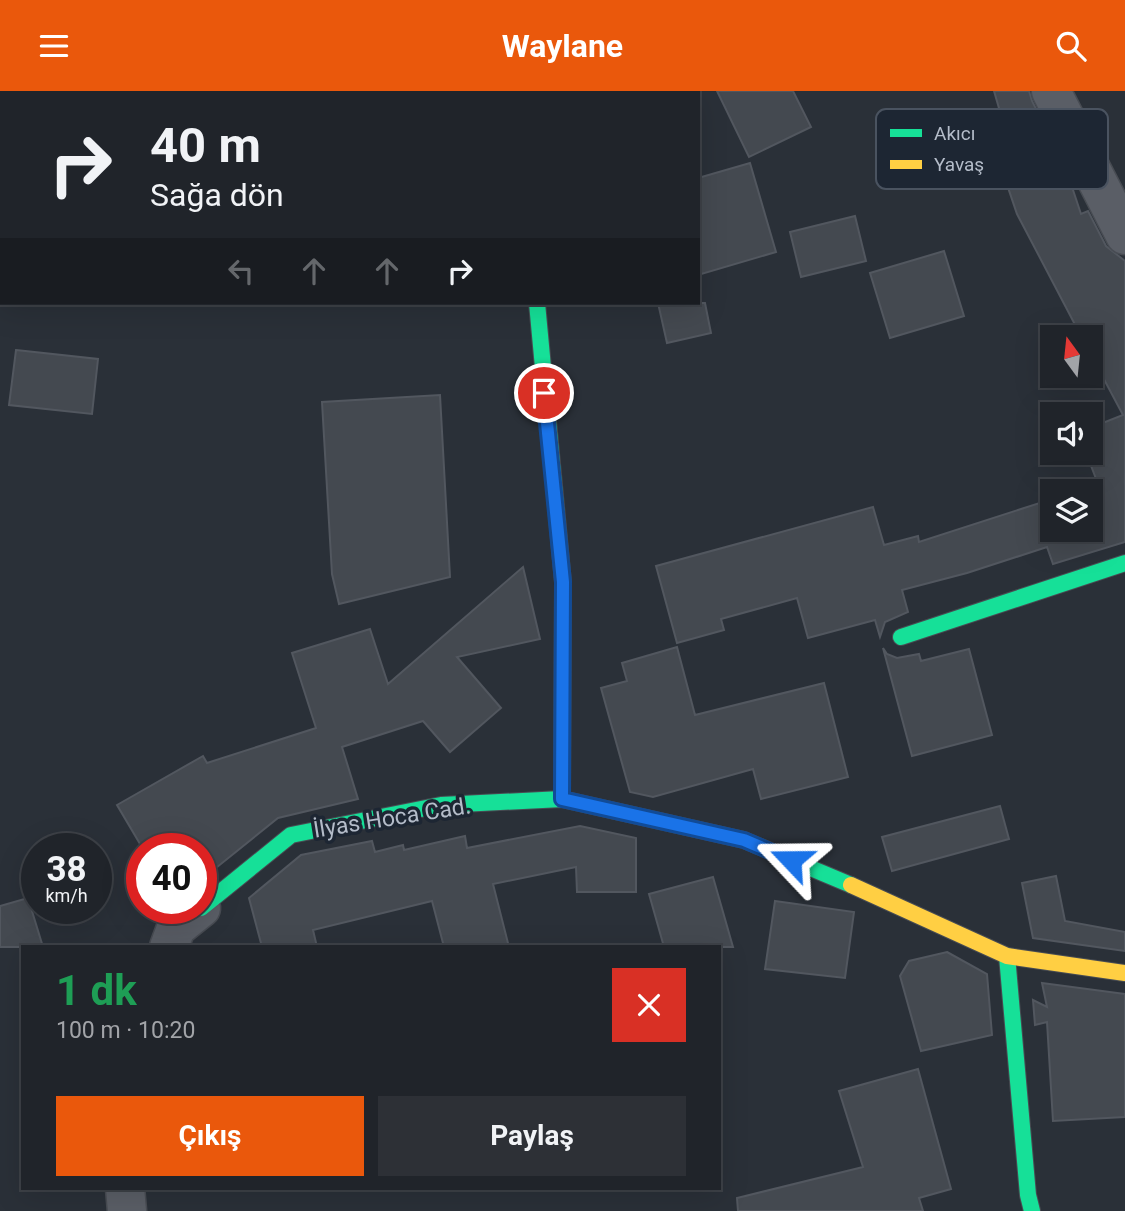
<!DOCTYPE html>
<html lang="tr">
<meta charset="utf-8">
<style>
body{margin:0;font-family:Roboto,sans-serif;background:#2d3036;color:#f1f3f6;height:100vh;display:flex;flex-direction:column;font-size:26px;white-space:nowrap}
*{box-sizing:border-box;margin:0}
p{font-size:23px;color:#a2a4a8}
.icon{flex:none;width:38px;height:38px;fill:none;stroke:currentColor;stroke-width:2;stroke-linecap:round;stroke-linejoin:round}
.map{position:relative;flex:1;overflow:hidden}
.side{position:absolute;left:21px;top:854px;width:700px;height:245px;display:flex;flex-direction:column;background:#20242a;border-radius:0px;box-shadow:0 7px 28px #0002,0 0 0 2px #3d4147}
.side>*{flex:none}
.banner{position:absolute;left:0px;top:0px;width:700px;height:214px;box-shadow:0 7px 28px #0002,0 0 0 2px #3d4147;background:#20242a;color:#f1f3f6;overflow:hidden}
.needle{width:46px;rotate:345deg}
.buttons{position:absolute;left:1040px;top:234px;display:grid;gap:14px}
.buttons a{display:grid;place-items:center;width:63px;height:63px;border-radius:0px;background:#20242a;box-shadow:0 7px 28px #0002,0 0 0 2px #3d4147;font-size:35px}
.speed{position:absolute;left:21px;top:742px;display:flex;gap:14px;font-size:35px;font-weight:700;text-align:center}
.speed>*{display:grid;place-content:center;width:91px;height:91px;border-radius:50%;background:#20242a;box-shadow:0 7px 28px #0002,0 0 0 2px #3d4147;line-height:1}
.speed small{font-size:18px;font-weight:400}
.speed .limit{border:10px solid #d22;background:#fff;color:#111}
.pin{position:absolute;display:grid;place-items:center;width:60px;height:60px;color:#fff;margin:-30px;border:4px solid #fff;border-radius:50%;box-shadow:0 2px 7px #0007}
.me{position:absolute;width:77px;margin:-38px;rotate:293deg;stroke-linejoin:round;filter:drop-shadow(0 0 5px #0008)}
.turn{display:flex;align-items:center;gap:24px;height:147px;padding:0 35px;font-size:32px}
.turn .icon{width:91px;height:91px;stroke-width:2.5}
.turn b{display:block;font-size:49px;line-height:60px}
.lanes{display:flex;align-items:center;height:66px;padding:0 35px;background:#0003;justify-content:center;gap:35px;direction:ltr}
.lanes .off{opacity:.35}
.round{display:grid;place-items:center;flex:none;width:74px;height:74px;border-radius:0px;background:#2d3036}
.headline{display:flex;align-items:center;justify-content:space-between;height:119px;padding:0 35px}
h1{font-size:42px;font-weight:700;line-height:52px;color:#1e9e55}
.primary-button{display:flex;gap:14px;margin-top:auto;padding:14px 35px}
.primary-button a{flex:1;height:80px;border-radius:0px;background:#ea580c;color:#fff;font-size:28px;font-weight:700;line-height:80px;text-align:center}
.primary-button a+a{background:#2d3036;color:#f1f3f6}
header{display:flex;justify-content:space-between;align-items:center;height:91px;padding:0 35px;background:#ea580c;color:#fff;font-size:32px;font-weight:700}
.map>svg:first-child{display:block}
.building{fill:#444950;stroke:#52575f;stroke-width:2}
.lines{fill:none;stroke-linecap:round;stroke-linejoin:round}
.street-casing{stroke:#484c53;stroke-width:41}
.fast-casing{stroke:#484c53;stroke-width:18}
.slow-casing{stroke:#484c53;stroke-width:18}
.street{stroke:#5a5e66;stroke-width:38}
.fast{stroke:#16e098;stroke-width:16}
.slow{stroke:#ffcf43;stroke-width:16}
.route-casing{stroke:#114b97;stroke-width:18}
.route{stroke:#1a73e8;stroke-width:12}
.labels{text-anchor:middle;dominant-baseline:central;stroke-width:7;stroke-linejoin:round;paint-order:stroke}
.street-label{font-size:23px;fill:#b4bcc9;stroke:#1d2633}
.key{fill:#1d2633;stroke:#4a5360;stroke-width:2}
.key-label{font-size:19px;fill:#b4bcc9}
</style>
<header><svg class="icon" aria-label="menu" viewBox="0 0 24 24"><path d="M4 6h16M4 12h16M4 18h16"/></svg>Waylane<svg class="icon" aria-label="search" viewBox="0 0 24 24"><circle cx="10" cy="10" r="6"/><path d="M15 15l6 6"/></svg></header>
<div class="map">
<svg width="1125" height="1120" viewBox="0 0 1125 1120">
<rect width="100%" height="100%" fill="#2a3038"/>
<!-- building -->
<g class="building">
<path d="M717,0H793L811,36L749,66Z"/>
<path d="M994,0H1029L1032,10L1065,75L1081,123L1088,120L1106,155L1125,170V451L1053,473L1047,456L967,482L902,499L908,521L885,531L880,546L875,529L808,547L797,507L721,528L724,539L677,552L656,475L873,416L884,454L918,445L919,451L1052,408V439H1090V401H1073L1098,393L1090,372V337L1123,324L1090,262V247H1082L1017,123L998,67L1012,62Z"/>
<path d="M750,72L776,161L698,184V87Z"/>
<path d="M855,125L866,170L801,186L790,141Z"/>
<path d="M944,160L964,225L890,247L870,182Z"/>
<path d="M658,212H705L711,242L667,252Z"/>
<path d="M16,259L98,268L92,323L9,314Z"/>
<path d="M440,304L450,486L339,513L332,483L322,311Z"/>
<path d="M523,476L540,548L457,566L501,617L450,661L423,630L342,656L358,708L278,727L201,789V758H143L117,714L203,665L207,672L316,637L292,562L370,538L388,593Z"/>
<path d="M677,556L695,624L824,592L848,686L761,708L753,678L653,706L630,701L601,597L627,590L622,572Z"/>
<path d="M883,557L887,563L897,567L919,563L921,570L969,558L992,644L912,665Z"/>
<path d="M1000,715L1009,748L892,780L882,746Z"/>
<path d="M580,735L636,747V801H577L576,776L493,793L509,856H444L432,810L313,839L317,856H262L249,807L301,764L372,750L375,761L403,754L404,759L465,745L467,757Z"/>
<path d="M1056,785L1065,830L1125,841V860L1033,847L1022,792Z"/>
<path d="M713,786L733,856H664L649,803Z"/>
<path d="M28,807L43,856H0V815Z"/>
<path d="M775,810L854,821L845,887L765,878Z"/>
<path d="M947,861L987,883L992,944L921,960L900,885L909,870Z"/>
<path d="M1042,892L1125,903V1026L1053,1030L1047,931L1035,934L1033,909L1047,916Z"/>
<path d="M918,978L951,1098L919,1107L923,1120H738L737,1107L863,1076L839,1000Z"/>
</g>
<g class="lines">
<!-- street casing -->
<g class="street-casing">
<g id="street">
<path d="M1051,0L1125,144"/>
<path d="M587,2L591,0"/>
<path d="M169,856L176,837L201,817"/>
<path d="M125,1097L127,1120"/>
</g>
</g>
<!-- fast casing -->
<g class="fast-casing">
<g id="fast">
<path d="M537,212L563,491L562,708"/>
<path d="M901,546L1125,472"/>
<path d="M201,817L291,744L441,714L562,708L744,749L851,794"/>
<path d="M1007,865L1028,1104L1032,1120"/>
</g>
</g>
<!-- slow casing -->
<g class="slow-casing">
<path id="slow" d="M851,794L1007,865L1125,882"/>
</g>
<!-- street -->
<use href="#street" class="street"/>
<!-- fast -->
<use href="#fast" class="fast"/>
<!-- slow -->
<use href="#slow" class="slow"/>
</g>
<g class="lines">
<!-- route casing -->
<g class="route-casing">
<path id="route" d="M544,302L563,491L562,708L744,749L791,769"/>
</g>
<!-- route -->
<use href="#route" class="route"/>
</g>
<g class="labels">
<!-- street labels -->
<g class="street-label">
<text transform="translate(392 727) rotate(-9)">İlyas Hoca Cad.</text>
</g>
</g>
<!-- legend -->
<rect x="876" y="18" width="232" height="80" rx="10" class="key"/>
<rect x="890" y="38" width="32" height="8" fill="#16e098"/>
<rect x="890" y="69" width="32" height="9" fill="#ffcf43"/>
<g class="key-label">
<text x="934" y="49">Akıcı</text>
<text x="934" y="80">Yavaş</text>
</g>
</svg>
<div class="buttons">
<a><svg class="needle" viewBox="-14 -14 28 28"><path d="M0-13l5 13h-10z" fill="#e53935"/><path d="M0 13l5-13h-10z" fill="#a2a4a8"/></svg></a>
<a><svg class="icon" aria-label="sound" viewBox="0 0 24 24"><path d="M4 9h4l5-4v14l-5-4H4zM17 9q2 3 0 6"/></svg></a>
<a><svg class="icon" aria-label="layers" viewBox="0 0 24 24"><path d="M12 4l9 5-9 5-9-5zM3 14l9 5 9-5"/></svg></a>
</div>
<div class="speed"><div>38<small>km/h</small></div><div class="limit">40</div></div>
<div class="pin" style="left:544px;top:302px;background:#d93025"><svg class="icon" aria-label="arrive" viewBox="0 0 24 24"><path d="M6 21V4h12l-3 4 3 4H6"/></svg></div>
<svg class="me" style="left:791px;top:769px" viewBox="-20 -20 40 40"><path d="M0-17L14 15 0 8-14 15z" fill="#1a73e8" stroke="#fff" stroke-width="4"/></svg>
<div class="banner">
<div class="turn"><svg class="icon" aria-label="right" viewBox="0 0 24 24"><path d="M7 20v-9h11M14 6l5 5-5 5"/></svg><div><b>40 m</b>Sağa dön</div></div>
<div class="lanes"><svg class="icon off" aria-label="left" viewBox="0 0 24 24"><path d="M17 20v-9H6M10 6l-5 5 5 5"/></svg><svg class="icon off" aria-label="ahead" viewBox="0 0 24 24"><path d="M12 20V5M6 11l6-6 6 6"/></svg><svg class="icon off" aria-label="ahead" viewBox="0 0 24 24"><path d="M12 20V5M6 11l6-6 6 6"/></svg><svg class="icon" aria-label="right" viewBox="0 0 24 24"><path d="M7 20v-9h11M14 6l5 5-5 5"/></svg></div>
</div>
<section class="side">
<div class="headline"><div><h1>1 dk</h1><p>100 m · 10:20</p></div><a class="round" style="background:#d93025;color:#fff"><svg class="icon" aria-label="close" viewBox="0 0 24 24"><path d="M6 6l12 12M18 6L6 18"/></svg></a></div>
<div class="primary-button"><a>Çıkış</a><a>Paylaş</a></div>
</section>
</div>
